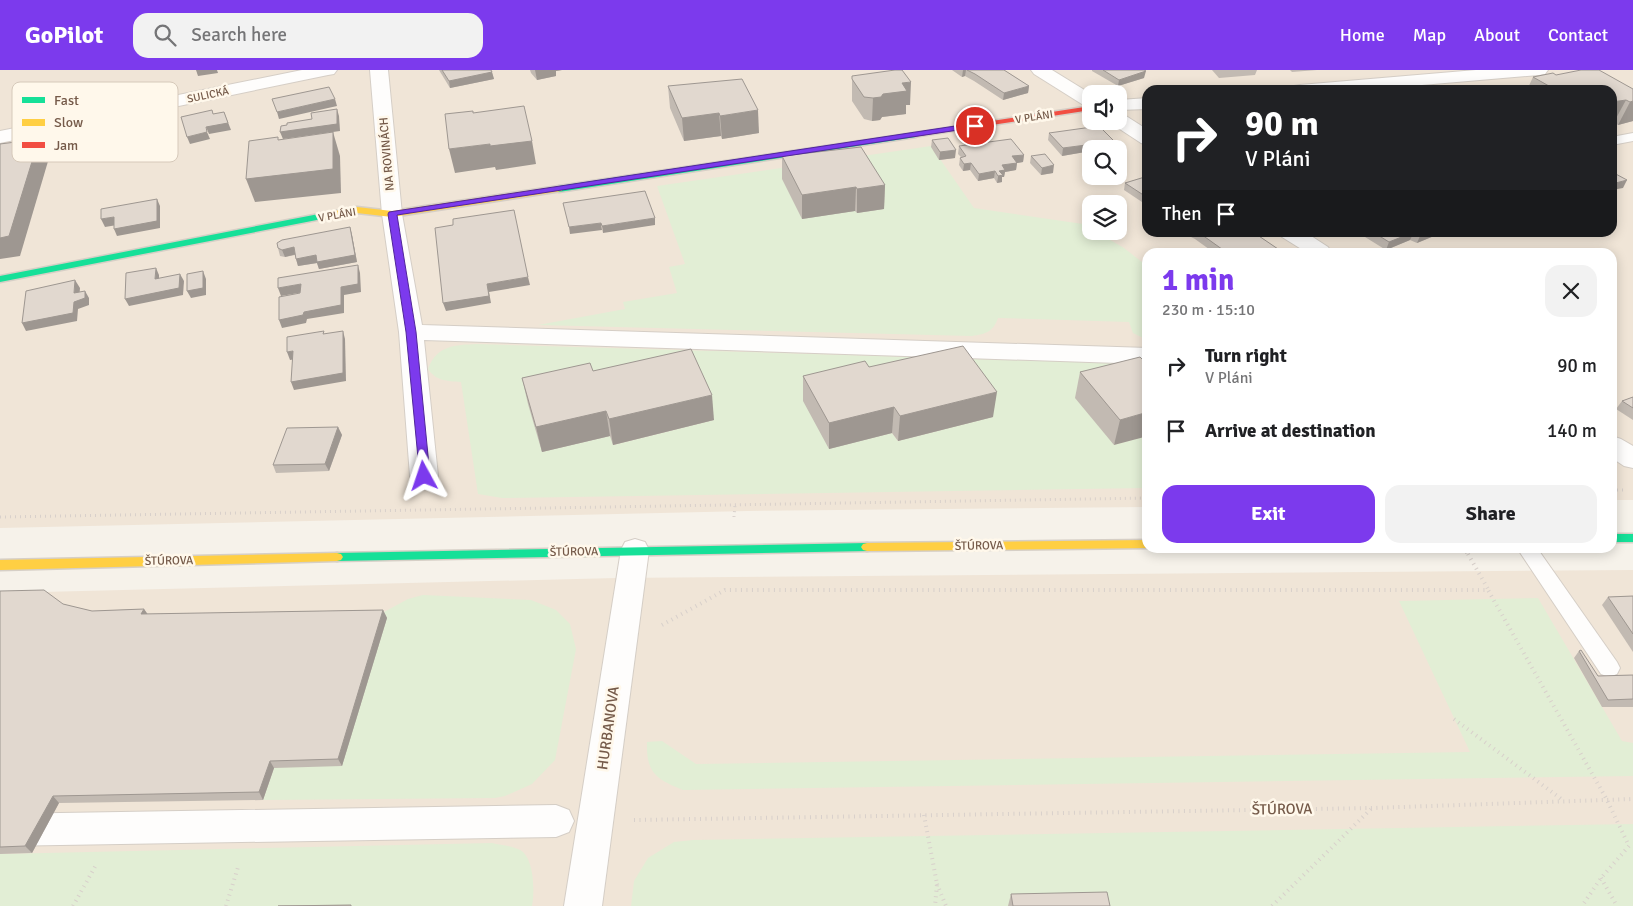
<!DOCTYPE html>
<meta charset="utf-8">
<style>
body{margin:0;font-family:Signika,sans-serif;background:#f2f2f2;color:#202124;height:100vh;display:flex;flex-direction:column;font-size:19px;white-space:nowrap}
*{box-sizing:border-box;margin:0}
p{font-size:16px;color:#757577}
.icon{flex:none;width:28px;height:28px;fill:none;stroke:currentColor;stroke-width:2;stroke-linecap:round;stroke-linejoin:round}
.map{position:relative;flex:1;overflow:hidden}
.details{position:absolute;left:1142px;top:178px;width:475px;height:305px;display:flex;flex-direction:column;background:#fff;border-radius:15px;box-shadow:0 2px 12px #0003}
.details>*{flex:none}
.guide{position:absolute;left:1142px;top:15px;width:475px;height:152px;border-radius:15px;box-shadow:0 2px 12px #0003;background:#202124;color:#fff;overflow:hidden}
.buttons{position:absolute;left:1082px;top:15px;display:grid;gap:10px}
.buttons a{display:grid;place-items:center;width:45px;height:45px;border-radius:10px;background:#fff;box-shadow:0 2px 12px #0003;font-size:25px}
.pin{position:absolute;display:grid;place-items:center;width:42px;height:42px;color:#fff;margin:-21px;border:2px solid #fff;border-radius:50%;box-shadow:0 1px 5px #0007}
.me{position:absolute;width:55px;margin:-28px;rotate:355deg;stroke-linejoin:round;filter:drop-shadow(0 0 4px #0008)}
.turn{display:flex;align-items:center;gap:18px;height:105px;padding:0 20px;font-size:22px}
.turn .icon{width:65px;height:65px;stroke-width:2.5}
.turn b{display:block;font-size:35px;line-height:42px}
.then{display:flex;align-items:center;height:48px;padding:0 20px;background:#0003;gap:10px;font-size:19px}
.round{display:grid;place-items:center;flex:none;width:52px;height:52px;border-radius:15px;background:#f2f2f2}
.headline{display:flex;align-items:center;justify-content:space-between;height:85px;padding:0 20px}
h1{font-size:30px;font-weight:800;line-height:38px;color:#7c3aed}
.button{display:flex;gap:10px;margin-top:auto;padding:10px 20px}
.button a{flex:1;height:58px;border-radius:15px;background:#7c3aed;color:#fff;font-size:20px;font-weight:800;line-height:58px;text-align:center}
.button a+a{background:#f2f2f2;color:#202124}
ul{padding:0;list-style:none}
li{display:flex;align-items:center;gap:15px;height:65px;padding:0 20px}
li div{flex:1}
li b{display:block;font-size:19px}
li em{font-style:normal}
header{display:flex;align-items:center;gap:30px;box-sizing:border-box;height:70px;padding:0 25px;background:#7c3aed;color:#fff}
header strong{font-size:24px}
nav{display:flex;gap:28px;margin-inline-start:auto;font-size:18px}
.search{width:350px;height:45px;background:#f2f2f2;display:flex;align-items:center;gap:12px;box-sizing:border-box;padding:0 18px;border-radius:15px;color:#757577;font-size:19px}
.map>svg:first-child{display:block}
.residential{fill:#f0e5d7;fill-rule:evenodd}
.green{fill:#e2eed5;fill-rule:evenodd}
.lines{fill:none;stroke-linecap:round;stroke-linejoin:round}
.lane-casing{stroke:#d5cec6;stroke-width:2}
.street-casing{stroke:#d5cec6;stroke-width:2}
.fast-casing{stroke:#d6cfc6;stroke-width:3}
.slow-casing{stroke:#d6cfc6;stroke-width:3}
.jam-casing{stroke:#d6cfc6;stroke-width:3}
.path-far1{stroke:#d8d0cb;stroke-width:3;stroke-dasharray:1 4;stroke-linecap:butt}
.path{stroke:#d8d0cb;stroke-width:4;stroke-dasharray:1 4.5;stroke-linecap:butt}
.lane{fill:#fefdfc;fill-rule:evenodd}
.street{fill:#fefdfc;fill-rule:evenodd}
.fast{fill:#16e098;fill-rule:evenodd}
.slow{fill:#ffcf43;fill-rule:evenodd}
.jam{fill:#f24e42;fill-rule:evenodd}
.wall{fill:#c2bab2}
.shaded-wall{fill:#9e9791}
.building{fill:#e1d8cf;stroke:#9e9791}
.route{fill:#7c3aed;stroke:#51269a}
.labels{text-anchor:middle;dominant-baseline:central;stroke-width:5;stroke-linejoin:round;paint-order:stroke}
.far-street-label{font-size:11px;fill:#755a49;stroke:#fff8eb}
.street-label{font-size:12px;fill:#755a49;stroke:#fff8eb}
.near-street-label{font-size:15px;fill:#755a49;stroke:#fff8eb}
.key{fill:#fff8eb;stroke:#d6c9ba;stroke-width:1}
.key-label{font-size:14px;fill:#755a49}
</style>
<header>
<strong>GoPilot</strong>
<div class="search"><svg class="icon" aria-label="search" viewBox="0 0 24 24"><circle cx="10" cy="10" r="6"/><path d="M15 15l6 6"/></svg>Search here</div>
<nav><a>Home</a><a>Map</a><a>About</a><a>Contact</a></nav>
</header>
<div class="map">
<svg width="1633" height="836" viewBox="0 0 1633 836">
<rect width="100%" height="100%" fill="#f6f2ea"/>
<!-- residential -->
<g class="residential">
<path d="M0,0H1633V430H1613L1612,182H1148L1147,437L748,441L0,458ZM1148,20H1612V162H1148ZM1091,24H1119V51H1091ZM1091,79H1119V106H1091ZM1091,134H1119V161H1091Z"/>
<path d="M1633,500V836H0V523L616,508Z"/>
</g>
<!-- green -->
<g class="green">
<path d="M931,76L974,138L1083,154L1091,159V161H1095L1124,178L1147,196V270L1133,263L1129,252L998,248C993,262 986,264 972,266L538,255L625,239L623,232L677,223L669,197L685,194L657,116Z"/>
<path d="M477,274L1147,294V318L1114,375L1147,366V418L502,428L478,424L461,312C447,311 436,311 428,299C437,275 455,275 477,274ZM864,316L993,347L898,371L892,363L829,378ZM595,319L714,350L614,375L610,366L542,382Z"/>
<path d="M423,525L531,530L556,540L570,554L576,579L555,690L532,714L505,726L495,728L263,730L274,698L373,548L408,529Z"/>
<path d="M1538,528L1622,671L1633,673V706L683,720C656,709 646,703 647,672L662,671L696,694L1470,682L1399,531Z"/>
<path d="M1633,754V836H631L634,811L648,788L674,772L693,770Z"/>
<path d="M492,773C501,775 512,776 520,780C534,787 535,822 532,836H0V784Z"/>
</g>
<g class="lines">
<!-- lane casing -->
<g class="lane-casing">
<g id="lane">
<path d="M1633,63V71L1612,75V67Z"/>
<path d="M1517,478H1537L1617,592L1620,598L1617,604L1609,607L1601,604Z"/>
</g>
</g>
<!-- street casing -->
<g class="street-casing">
<g id="street">
<path d="M302,0H337L334,4L328,5L0,73V61Z"/>
<path d="M370,0H388L402,144L422,255L1148,278V294L424,270L438,406L434,413L424,416L414,413L410,406L399,262L382,144Z"/>
<path d="M1031,0H1052L1091,24V37L1085,36L1034,4Z"/>
<path d="M1476,0H1548L1545,4L1539,5L1364,20H1291L1294,16L1300,15Z"/>
<path d="M1148,28V39L1119,40V30Z"/>
<path d="M1119,44L1126,46L1148,60V75L1141,73L1112,54L1110,51H1119Z"/>
<path d="M1280,162H1305L1328,177L1331,182H1306L1282,167Z"/>
<path d="M1612,366L1621,369L1633,376V398L1624,396L1612,388Z"/>
<path d="M635,469L645,472L649,480L602,836H564L621,480L625,472Z"/>
<path d="M556,735L569,740L574,751L569,762L556,767L0,776V744Z"/>
</g>
</g>
<!-- fast casing -->
<g class="fast-casing">
<g id="fast">
<path d="M913,63H916V67L559,122L555,119L559,116Z"/>
<path d="M324,143L328,146L327,148L0,212V206Z"/>
<rect x="1612" y="464" width="21" height="8"/>
<path d="M867,473L871,474L873,477L871,480L867,481L337,491L333,490L331,487L333,484L337,483Z"/>
</g>
</g>
<!-- slow casing -->
<g class="slow-casing">
<g id="slow">
<path d="M559,116L562,117V121L392,147L357,143L324,149L320,146L324,143L357,137L392,141Z"/>
<path d="M1148,470V478H1151H1148L867,481L863,480L861,477L863,474L867,473Z"/>
<path d="M337,483L341,484L343,487L341,490L337,491L0,500V490Z"/>
</g>
</g>
<!-- jam casing -->
<g class="jam-casing">
<path id="jam" d="M1091,36V40L913,67L909,65L913,63Z"/>
</g>
<!-- path-far1 -->
<g class="path-far1">
<path d="M1612,420H1627"/>
<path d="M0,447L1148,428"/>
<path d="M734,447L735,435"/>
<path d="M1464,478L1468,486"/>
</g>
<!-- path -->
<g class="path">
<path d="M1468,484L1488,519"/>
<path d="M662,555L725,520H1488L1607,730L1629,776L1601,808L1582,836"/>
<path d="M1454,649L1564,731"/>
<path d="M924,745L937,814L935,836"/>
<path d="M634,750L1373,738L1633,729"/>
<path d="M1601,808L1617,836"/>
<path d="M937,814L946,836"/>
<path d="M73,836L96,795"/>
<path d="M226,836L239,794"/>
<path d="M1272,836L1372,738"/>
</g>
<!-- lane -->
<use href="#lane" class="lane"/>
<!-- street -->
<use href="#street" class="street"/>
<!-- fast -->
<use href="#fast" class="fast"/>
<!-- slow -->
<use href="#slow" class="slow"/>
<!-- jam -->
<use href="#jam" class="jam"/>
</g>
<!-- wall -->
<g class="wall">
<path d="M439,0H491L494,9L450,18Z"/>
<path d="M530,0H562L556,1V6L537,10L531,3Z"/>
<path d="M952,0H1004L1029,16L1028,23L1003,30L974,11L965,6L962,7Z"/>
<path d="M1092,0H1144V8L1118,16L1092,1Z"/>
<path d="M1212,0H1257L1255,5L1219,8Z"/>
<path d="M1290,0H1317L1292,2Z"/>
<path d="M1556,5L1633,19V51L1618,55L1614,52L1612,20H1527L1533,7Z"/>
<path d="M852,6L910,35H906V44L882,47L880,50L872,51L864,49L852,31Z"/>
<path d="M668,16L759,63L722,69L721,66L684,71L670,38Z"/>
<path d="M1049,63L1114,71L1113,74L1091,79V86L1088,85L1085,82L1062,86L1048,70Z"/>
<path d="M932,70L955,88L939,90L931,77Z"/>
<path d="M959,76L1024,85L1023,92L1017,93L1016,100L1005,102L1004,107H1002V112L997,113L994,108L978,111L970,100L963,101L959,95L960,88L961,87L958,84Z"/>
<path d="M782,86L885,115L884,139L857,143L855,141L802,149L782,109Z"/>
<path d="M1031,86L1053,103L1041,105L1030,93Z"/>
<path d="M1148,106V136L1124,120L1125,113Z"/>
<path d="M350,157L352,165L357,192L319,199L317,193L298,196L295,185L285,187L280,186L278,178Z"/>
<path d="M1181,162H1253L1278,179L1277,182H1213L1195,169Z"/>
<path d="M1363,162H1435L1434,166L1417,173L1410,170L1386,180L1365,167L1366,164Z"/>
<path d="M1148,295L1114,375L1075,328L1080,302Z"/>
<path d="M869,297L993,347L898,371L892,363L829,379L803,331V306Z"/>
<path d="M593,301L714,350L613,375L610,366L542,382L528,334L522,308Z"/>
<path d="M1633,327V350L1616,339L1622,331Z"/>
<path d="M338,357L342,365L329,401L276,403L273,395Z"/>
<path d="M0,521L92,541L144,539L147,544L383,540L387,548L342,696L274,698L263,730L59,733L32,783L0,784Z"/>
<path d="M1633,526V582L1602,535L1608,527Z"/>
<path d="M1579,581L1598,606L1633,605V637H1602L1574,588Z"/>
<path d="M1011,824L1110,836H1008Z"/>
</g>
<!-- shaded-wall -->
<g class="shaded-wall">
<path d="M196,0H217L218,3L198,6Z"/>
<path d="M535,0H562L556,1V6L537,10Z"/>
<path d="M963,0H966L965,6L962,7Z"/>
<path d="M1146,1L1144,8L1118,16L1119,10Z"/>
<path d="M492,2L494,9L450,18L449,11Z"/>
<path d="M911,12L910,35H906V44L882,47L880,50L872,51L873,28L883,24L902,13Z"/>
<path d="M1029,16L1028,23L1003,30L1004,23Z"/>
<path d="M335,29L337,36L279,49L277,42Z"/>
<path d="M1626,30L1614,52L1612,53V32Z"/>
<path d="M1633,31V51L1618,55L1630,32Z"/>
<path d="M337,39L339,46L340,61L283,69L280,62Z"/>
<path d="M758,40L759,63L722,69L720,46Z"/>
<path d="M224,42L231,60L209,64L206,57Z"/>
<path d="M719,43L721,66L684,71L682,48Z"/>
<path d="M136,56L139,63L143,82L99,92L96,85Z"/>
<path d="M207,62L210,69L190,74L187,67Z"/>
<path d="M333,62L340,86L341,123L255,132L246,109Z"/>
<path d="M39,69L49,88L20,186L0,189V168Z"/>
<path d="M532,71L536,94L496,100L495,97L455,103L449,79L490,74Z"/>
<path d="M1110,71H1114L1112,76H1115L1114,79H1098Z"/>
<path d="M1086,75L1085,82L1062,86L1063,78Z"/>
<path d="M956,80L955,88L939,90L940,82Z"/>
<path d="M1024,85L1023,92L1011,94L1012,86Z"/>
<path d="M971,93L970,100L963,101L964,94Z"/>
<path d="M1017,93L1016,100L1005,102L1004,107H1002V112L997,113L999,101L1002,95Z"/>
<path d="M1054,95L1053,103L1041,105L1042,98Z"/>
<path d="M995,101L994,108L978,111L979,104Z"/>
<path d="M1627,110L1623,118L1612,120V114Z"/>
<path d="M885,115L884,139L857,143V119Z"/>
<path d="M856,117L855,141L802,149V125Z"/>
<path d="M157,129L160,136V158L117,166L114,159Z"/>
<path d="M114,147L117,155L105,157L101,149Z"/>
<path d="M655,148V155L603,163L602,156Z"/>
<path d="M601,153L602,160L570,164L569,157Z"/>
<path d="M350,157L352,165L357,192L319,199L317,193L298,196L296,189L316,185Z"/>
<path d="M1414,162L1410,170L1386,180L1389,172Z"/>
<path d="M1428,162H1435L1434,166L1417,173L1420,166Z"/>
<path d="M294,177L297,184L285,187L282,180Z"/>
<path d="M358,195L360,203L361,222L344,225V243L307,249L306,253L282,258L279,250L304,242L341,217Z"/>
<path d="M156,198L159,205V216L155,209Z"/>
<path d="M203,201L206,209V225L191,228L187,221Z"/>
<path d="M180,204L184,211L183,225L129,236L125,229Z"/>
<path d="M528,207L530,215L489,222L491,233L446,241L443,233L487,214Z"/>
<path d="M75,210L80,218L79,230L85,221L89,228V235L78,239L77,251L26,261L22,253L74,223Z"/>
<path d="M301,214L304,222L281,226L278,218Z"/>
<path d="M343,261L345,269L346,311L294,320L291,312Z"/>
<path d="M293,281L296,289L290,290L287,282Z"/>
<path d="M997,322L993,347L898,371L900,346Z"/>
<path d="M712,325L714,350L613,375L609,349Z"/>
<path d="M894,337L892,363L829,379V353Z"/>
<path d="M606,341L610,366L542,382L536,357Z"/>
<path d="M1148,342V366L1114,375L1120,350Z"/>
<path d="M338,357L342,365L329,401L325,394Z"/>
<path d="M144,539L149,546L141,544Z"/>
<path d="M383,540L387,548L342,696L338,689Z"/>
<path d="M270,691L274,698L263,730L259,722Z"/>
<path d="M53,726L59,733L32,783L25,776Z"/>
</g>
<!-- building -->
<g class="building">
<path d="M442,0H491L492,2L449,11Z"/>
<path d="M895,0H902L911,12L902,13L907,21L883,24L881,27L873,28L864,27L852,9V6Z"/>
<path d="M967,0H1004L1029,16L1004,23L975,4Z"/>
<path d="M1103,0H1144L1146,1L1119,10Z"/>
<path d="M1581,0H1599L1633,19V31L1630,32L1626,30L1612,32V20H1556L1533,7L1553,3L1556,5Z"/>
<path d="M742,9L758,40L720,46L719,43L682,48L668,16Z"/>
<path d="M329,17L335,29L277,42L272,29Z"/>
<path d="M524,36L532,71L490,76V74L449,79L445,44L473,41V43Z"/>
<path d="M337,39V54L280,62L281,56L287,55V53L312,49L311,43Z"/>
<path d="M212,40L213,44L224,42L228,53L206,57L207,62L187,67L181,47Z"/>
<path d="M1099,56L1114,71H1110L1115,76L1098,79H1092L1089,78L1086,75L1063,78L1049,63Z"/>
<path d="M333,62V99L246,109L249,71L278,67V70Z"/>
<path d="M948,68L956,80L940,82L932,70Z"/>
<path d="M39,69L9,166L0,168V74Z"/>
<path d="M1011,69L1024,85L1012,86L1017,93L1002,95L1005,100L999,101L1003,105L998,106L995,101L979,104L971,93L964,94L960,88L966,86L959,76Z"/>
<path d="M861,77L885,115L857,119L856,117L802,125L782,86Z"/>
<path d="M1045,84L1054,95L1042,98L1031,86Z"/>
<path d="M1612,102L1627,110L1612,114Z"/>
<path d="M1148,106V128L1125,113Z"/>
<path d="M645,121L655,148L602,156L601,153L569,157L563,133Z"/>
<path d="M157,129V151L114,159V147L101,149V139Z"/>
<path d="M514,140L528,207L487,214L489,226L443,233L435,158L453,155V149Z"/>
<path d="M350,157L355,185L317,192L316,185L296,189L294,177L282,180L278,178L277,173L282,170Z"/>
<path d="M1198,162H1253L1278,179L1271,182H1226Z"/>
<path d="M1373,162H1414L1389,172Z"/>
<path d="M1414,162H1428L1420,166Z"/>
<path d="M358,195V214L341,217V235L304,242L303,245L279,250V227L300,223L301,214L278,218V208Z"/>
<path d="M156,198L155,209L180,204L179,218L125,229L126,203Z"/>
<path d="M203,201V218L187,221V204Z"/>
<path d="M75,210L74,223L85,221V228L74,232L73,243L22,253L26,221Z"/>
<path d="M324,261L323,264L343,261V303L291,312L293,281L287,282V267Z"/>
<path d="M963,276L997,322L900,346L894,337L829,353L803,306L865,291L869,297Z"/>
<path d="M691,279L712,325L609,349L606,341L536,357L522,308L590,293L593,301Z"/>
<path d="M1140,287L1148,295V342L1120,350L1080,302Z"/>
<path d="M1633,327V338L1622,331Z"/>
<path d="M338,357L325,394L273,395L287,358Z"/>
<path d="M44,520L63,534L92,541L144,539L141,544L383,540L338,689L270,691L259,722L53,726L25,776L0,777V521Z"/>
<path d="M1633,526V564L1608,527Z"/>
<path d="M1581,580L1598,606L1633,605V629L1608,630L1579,581Z"/>
<path d="M1107,822L1110,836H1013L1011,824Z"/>
<path d="M351,835V836H278Z"/>
</g>
<!-- route -->
<path class="route" d="M975,53L979,56L978,57L397,145L416,262L430,406L424,410L420,409L406,262L388,144L389,142Z"/>
<g class="labels">
<!-- far-street labels -->
<g class="far-street-label">
<text transform="translate(208 25) rotate(-12)">SULICKÁ</text>
<text transform="translate(1034 47) rotate(-9)">V PLÁNI</text>
<text transform="translate(337 145) rotate(-10)">V PLÁNI</text>
</g>
<!-- street labels -->
<g class="street-label">
<text transform="translate(387 84) rotate(-95)">NA ROVINÁCH</text>
<text transform="translate(979 476) rotate(-1)">ŠTÚROVA</text>
<text transform="translate(574 482) rotate(-1)">ŠTÚROVA</text>
<text transform="translate(169 491) rotate(-1)">ŠTÚROVA</text>
</g>
<!-- near-street labels -->
<g class="near-street-label">
<text transform="translate(608 658) rotate(-82)">HURBANOVA</text>
<text transform="translate(1282 739) rotate(-1)">ŠTÚROVA</text>
</g>
</g>
<!-- legend -->
<rect x="12" y="12" width="166" height="80" rx="8" class="key"/>
<rect x="22" y="27" width="23" height="6" fill="#16e098"/>
<rect x="22" y="49" width="23" height="7" fill="#ffcf43"/>
<rect x="22" y="72" width="23" height="6" fill="#f24e42"/>
<g class="key-label">
<text x="54" y="35">Fast</text>
<text x="54" y="57">Slow</text>
<text x="54" y="80">Jam</text>
</g>
</svg>
<div class="buttons">
<a><svg class="icon" aria-label="sound" viewBox="0 0 24 24"><path d="M4 9h4l5-4v14l-5-4H4zM17 9q2 3 0 6"/></svg></a>
<a><svg class="icon" aria-label="search" viewBox="0 0 24 24"><circle cx="10" cy="10" r="6"/><path d="M15 15l6 6"/></svg></a>
<a><svg class="icon" aria-label="layers" viewBox="0 0 24 24"><path d="M12 4l9 5-9 5-9-5zM3 14l9 5 9-5"/></svg></a>
</div>
<div class="pin" style="left:975px;top:56px;background:#d93025"><svg class="icon" aria-label="arrive" viewBox="0 0 24 24"><path d="M6 21V4h12l-3 4 3 4H6"/></svg></div>
<svg class="me" style="left:424px;top:406px" viewBox="-20 -20 40 40"><path d="M0-17L14 15 0 8-14 15z" fill="#7c3aed" stroke="#fff" stroke-width="4"/></svg>
<div class="guide">
<div class="turn"><svg class="icon" aria-label="right" viewBox="0 0 24 24"><path d="M7 20v-9h11M14 6l5 5-5 5"/></svg><div><b>90 m</b>V Pláni</div></div>
<div class="then">Then<svg class="icon" aria-label="arrive" viewBox="0 0 24 24"><path d="M6 21V4h12l-3 4 3 4H6"/></svg></div>
</div>
<section class="details">
<div class="headline"><div><h1>1 min</h1><p>230 m · 15:10</p></div><a class="round"><svg class="icon" aria-label="close" viewBox="0 0 24 24"><path d="M6 6l12 12M18 6L6 18"/></svg></a></div>
<ul>
<li><svg class="icon" aria-label="right" viewBox="0 0 24 24"><path d="M7 20v-9h11M14 6l5 5-5 5"/></svg><div><b>Turn right</b><p>V Pláni</p></div><em>90 m</em></li>
<li><svg class="icon" aria-label="arrive" viewBox="0 0 24 24"><path d="M6 21V4h12l-3 4 3 4H6"/></svg><div><b>Arrive at destination</b></div><em>140 m</em></li>
</ul>
<div class="button"><a>Exit</a><a>Share</a></div>
</section>
</div>
